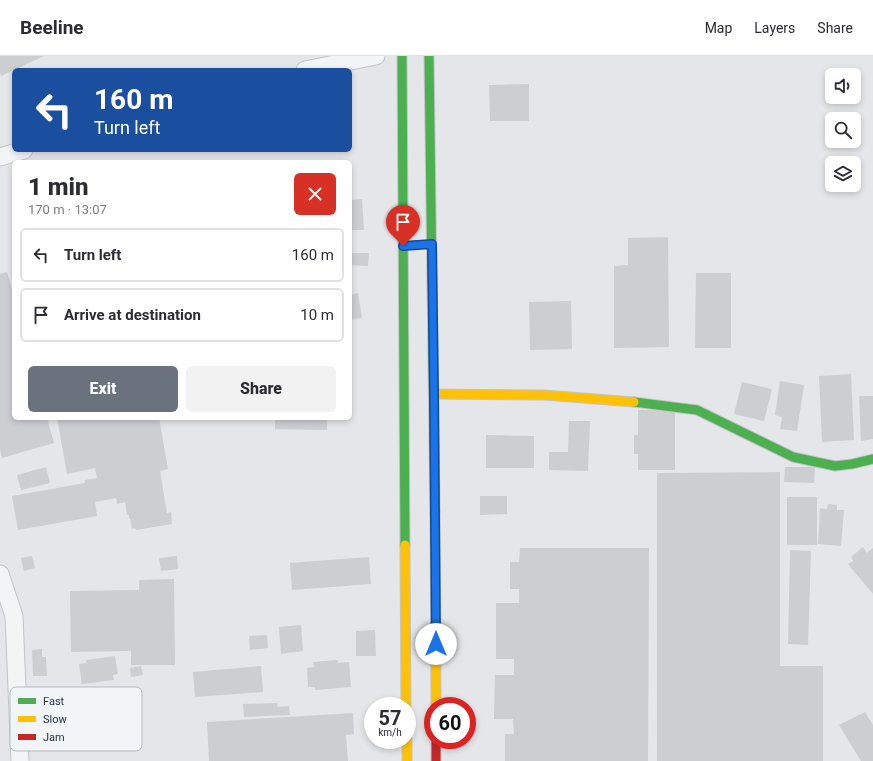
<!DOCTYPE html>
<meta charset="utf-8">
<style>
body{margin:0;font-family:Roboto,sans-serif;background:#f2f2f3;color:#2b2b33;height:100vh;display:flex;flex-direction:column;font-size:15px;white-space:nowrap}
*{box-sizing:border-box;margin:0}
p{font-size:13px;color:#7c7c81}
.icon{flex:none;width:22px;height:22px;fill:none;stroke:currentColor;stroke-width:2;stroke-linecap:round;stroke-linejoin:round}
.map{position:relative;flex:1;overflow:hidden}
.panel{position:absolute;left:12px;top:104px;width:340px;height:260px;display:flex;flex-direction:column;background:#fff;border-radius:6px;box-shadow:0 2px 6px #0003}
.panel>*{flex:none}
.top-card{position:absolute;left:12px;top:12px;width:340px;height:84px;border-radius:6px;box-shadow:0 2px 6px #0003;background:#1a4fa0;color:#fff;overflow:hidden}
.fabs{position:absolute;left:825px;top:12px;display:grid;gap:8px}
.fabs a{display:grid;place-items:center;width:36px;height:36px;border-radius:6px;background:#fff;box-shadow:0 2px 6px #0003;font-size:20px}
.speed{position:absolute;left:364px;top:641px;display:flex;gap:8px;font-size:20px;font-weight:700;text-align:center}
.speed>*{display:grid;place-content:center;width:52px;height:52px;border-radius:50%;background:#fff;box-shadow:0 2px 6px #0003;line-height:1}
.speed small{font-size:10px;font-weight:400}
.speed .limit{border:6px solid #d22;background:#fff;color:#111}
.pin{position:absolute;display:grid;place-items:center;width:34px;height:34px;color:#fff;margin:-41px -17px;border-radius:50% 50% 50% 0;rotate:-45deg;box-shadow:0 0 4px #0007}
.pin .icon{rotate:45deg}
.me{position:absolute;width:44px;margin:-22px;rotate:0deg;stroke-linejoin:round;filter:drop-shadow(0 0 3px #0008)}
.turn{display:flex;align-items:center;gap:14px;height:84px;padding:0 16px;font-size:18px}
.turn .icon{width:52px;height:52px;stroke-width:2.5}
.turn b{display:block;font-size:28px;line-height:34px}
.round{display:grid;place-items:center;flex:none;width:42px;height:42px;border-radius:6px;background:#f2f2f3}
.head{display:flex;align-items:center;justify-content:space-between;height:68px;padding:0 16px}
h1{font-size:24px;font-weight:800;line-height:30px}
.action{display:flex;gap:8px;margin-top:auto;padding:8px 16px}
.action a{flex:1;height:46px;border-radius:6px;background:#6a727e;color:#fff;font-size:16px;font-weight:800;line-height:46px;text-align:center}
.action a+a{background:#f2f2f3;color:#2b2b33}
ul{padding:0;list-style:none}
li{display:flex;align-items:center;gap:12px;height:54px;margin:0 8px 6px;padding:0 8px;border:2px solid #e1e1e2;border-radius:6px}
li div{flex:1}
li b{display:block;font-size:15px}
li em{font-style:normal}
header{display:flex;align-items:center;gap:24px;box-sizing:border-box;height:56px;padding:0 20px;background:#fff;border-bottom:1px solid #e1e1e2}
header strong{font-size:19px}
nav{display:flex;gap:22px;margin-inline-start:auto;font-size:14px}
.map>svg:first-child{display:block}
.building{fill:#ccced2}
.lines{fill:none;stroke-linecap:round;stroke-linejoin:round}
.street-casing{stroke:#c2c4c7;stroke-width:19}
.fast-casing{stroke:#c2c4c7;stroke-width:11}
.slow-casing{stroke:#c2c4c7;stroke-width:11}
.jam-casing{stroke:#c2c4c7;stroke-width:11}
.street{stroke:#f3f4f6;stroke-width:17}
.fast{stroke:#4caf50;stroke-width:9}
.slow{stroke:#ffc107;stroke-width:9}
.jam{stroke:#c62828;stroke-width:9}
.route-casing{stroke:#114b97;stroke-width:10}
.route{stroke:#1a73e8;stroke-width:7}
.key{fill:#f1f5f8;stroke:#b5bbc2;stroke-width:1}
.key-label{font-size:11px;fill:#283445}
</style>
<header>
<strong>Beeline</strong>
<nav><a>Map</a><a>Layers</a><a>Share</a></nav>
</header>
<div class="map">
<svg width="873" height="705" viewBox="0 0 873 705">
<rect width="100%" height="100%" fill="#e4e6e9"/>
<!-- building -->
<g class="building">
<path d="M0,0H44L1,20L0,17Z"/>
<path d="M529,28V65H490L489,29Z"/>
<path d="M362,143L364,174H350V144Z"/>
<path d="M668,181L669,291L614,292V210L628,209V182Z"/>
<path d="M350,197H369L368,210L350,209Z"/>
<path d="M7,216L14,240V362H47L54,387L2,402L0,394V218Z"/>
<path d="M696,217H731V292H695Z"/>
<path d="M358,237L362,262L350,264V239Z"/>
<path d="M571,245L572,293L530,294L529,246Z"/>
<path d="M851,318L854,384L822,386L819,320Z"/>
<path d="M780,325L804,329L797,375L780,373L782,361L775,359Z"/>
<path d="M742,326L772,333L764,365L734,358Z"/>
<path d="M859,340H873V383L861,385Z"/>
<path d="M638,354H675V414H638V398H634V379H638Z"/>
<path d="M57,362H159L168,413L160,415L167,457L171,456L172,468L136,474L135,472L132,473L130,462H129V459H127L125,446L117,448L116,442L95,446L97,460L18,474L12,440L85,427V424L97,422L95,412L67,418Z"/>
<path d="M275,362H327V374L275,373Z"/>
<path d="M569,365H590L588,415L549,414V396H568Z"/>
<path d="M486,379L534,380V412H486Z"/>
<path d="M46,411L50,427L21,434L17,419Z"/>
<path d="M785,411H815L814,427L784,426Z"/>
<path d="M780,416V610H823V705H657V417Z"/>
<path d="M480,440H507V458L480,459Z"/>
<rect x="787" y="441" width="30" height="48"/>
<path d="M828,448L837,449V454H844L841,490L818,488L820,452L827,453Z"/>
<path d="M863,491L867,497L873,492V538L848,508L853,505L851,501Z"/>
<path d="M520,492H649L648,705H505V678H514L513,663H494L495,619H514V603H496V547H519V533H510V506H519Z"/>
<path d="M790,494L811,495L808,589L788,588Z"/>
<path d="M32,500L35,512L24,515L21,502Z"/>
<path d="M177,500L178,513L161,515L159,502Z"/>
<path d="M369,501L371,528L292,534L290,507Z"/>
<path d="M174,523L175,609H131V595L71,596L70,535L139,534V524Z"/>
<path d="M301,569L303,595L281,598L279,571Z"/>
<path d="M375,574L376,600H356V575Z"/>
<path d="M267,579L268,592L250,594L249,580Z"/>
<path d="M42,593V601H46L47,620H33L32,594Z"/>
<path d="M115,600L118,618L113,619L114,624L82,628L79,608L86,607V604Z"/>
<path d="M338,604V607L349,606L351,631L315,634V631H308L307,612L314,611L313,606Z"/>
<path d="M141,610L143,619L131,621L130,612Z"/>
<path d="M261,610L263,636L195,641L193,616Z"/>
<path d="M277,647L278,651L289,650L290,659L244,661L243,648Z"/>
<path d="M865,656L873,669V705H861L839,669Z"/>
<path d="M353,657L354,678L346,679L348,705H209L207,666Z"/>
</g>
<g class="lines">
<!-- street casing -->
<g class="street-casing">
<g id="street">
<path d="M305,14L376,0"/>
<path d="M0,101L24,94"/>
<path d="M0,518L14,560L20,705"/>
</g>
</g>
<!-- fast casing -->
<g class="fast-casing">
<g id="fast">
<path d="M402,0L405,489"/>
<path d="M429,0L435,456"/>
<path d="M634,346L697,354L793,401L835,410L852,408L873,403"/>
</g>
</g>
<!-- slow casing -->
<g class="slow-casing">
<g id="slow">
<path d="M434,338L544,339L634,346"/>
<path d="M435,456L436,650"/>
<path d="M405,489L406,650"/>
<path d="M407,684V705"/>
</g>
</g>
<!-- jam casing -->
<g class="jam-casing">
<path id="jam" d="M436,684V705"/>
</g>
<!-- street -->
<use href="#street" class="street"/>
<!-- fast -->
<use href="#fast" class="fast"/>
<!-- slow -->
<use href="#slow" class="slow"/>
<!-- jam -->
<use href="#jam" class="jam"/>
</g>
<g class="lines">
<!-- route casing -->
<g class="route-casing">
<path id="route" d="M403,190L432,188L434,338L436,588"/>
</g>
<!-- route -->
<use href="#route" class="route"/>
</g>
<!-- legend -->
<rect x="10" y="631" width="132" height="64" rx="6" class="key"/>
<rect x="18" y="642" width="18" height="6" fill="#4caf50"/>
<rect x="18" y="660" width="18" height="6" fill="#ffc107"/>
<rect x="18" y="678" width="18" height="6" fill="#c62828"/>
<g class="key-label">
<text x="43" y="649">Fast</text>
<text x="43" y="667">Slow</text>
<text x="43" y="685">Jam</text>
</g>
</svg>
<div class="fabs">
<a><svg class="icon" aria-label="sound" viewBox="0 0 24 24"><path d="M4 9h4l5-4v14l-5-4H4zM17 9q2 3 0 6"/></svg></a>
<a><svg class="icon" aria-label="search" viewBox="0 0 24 24"><circle cx="10" cy="10" r="6"/><path d="M15 15l6 6"/></svg></a>
<a><svg class="icon" aria-label="layers" viewBox="0 0 24 24"><path d="M12 4l9 5-9 5-9-5zM3 14l9 5 9-5"/></svg></a>
</div>
<div class="speed"><div>57<small>km/h</small></div><div class="limit">60</div></div>
<div class="pin" style="left:403px;top:190px;background:#d93025"><svg class="icon" aria-label="arrive" viewBox="0 0 24 24"><path d="M6 21V4h12l-3 4 3 4H6"/></svg></div>
<svg class="me" style="left:436px;top:588px" viewBox="-20 -20 40 40"><circle r="19" fill="#fff"/><path d="M0-13L10 11 0 6-10 11z" fill="#1a73e8"/></svg>
<div class="top-card">
<div class="turn"><svg class="icon" aria-label="left" viewBox="0 0 24 24"><path d="M17 20v-9H6M10 6l-5 5 5 5"/></svg><div><b>160 m</b>Turn left</div></div>
</div>
<section class="panel">
<div class="head"><div><h1>1 min</h1><p>170 m · 13:07</p></div><a class="round" style="background:#d93025;color:#fff"><svg class="icon" aria-label="close" viewBox="0 0 24 24"><path d="M6 6l12 12M18 6L6 18"/></svg></a></div>
<ul>
<li><svg class="icon" aria-label="left" viewBox="0 0 24 24"><path d="M17 20v-9H6M10 6l-5 5 5 5"/></svg><div><b>Turn left</b></div><em>160 m</em></li>
<li><svg class="icon" aria-label="arrive" viewBox="0 0 24 24"><path d="M6 21V4h12l-3 4 3 4H6"/></svg><div><b>Arrive at destination</b></div><em>10 m</em></li>
</ul>
<div class="action"><a>Exit</a><a>Share</a></div>
</section>
</div>
